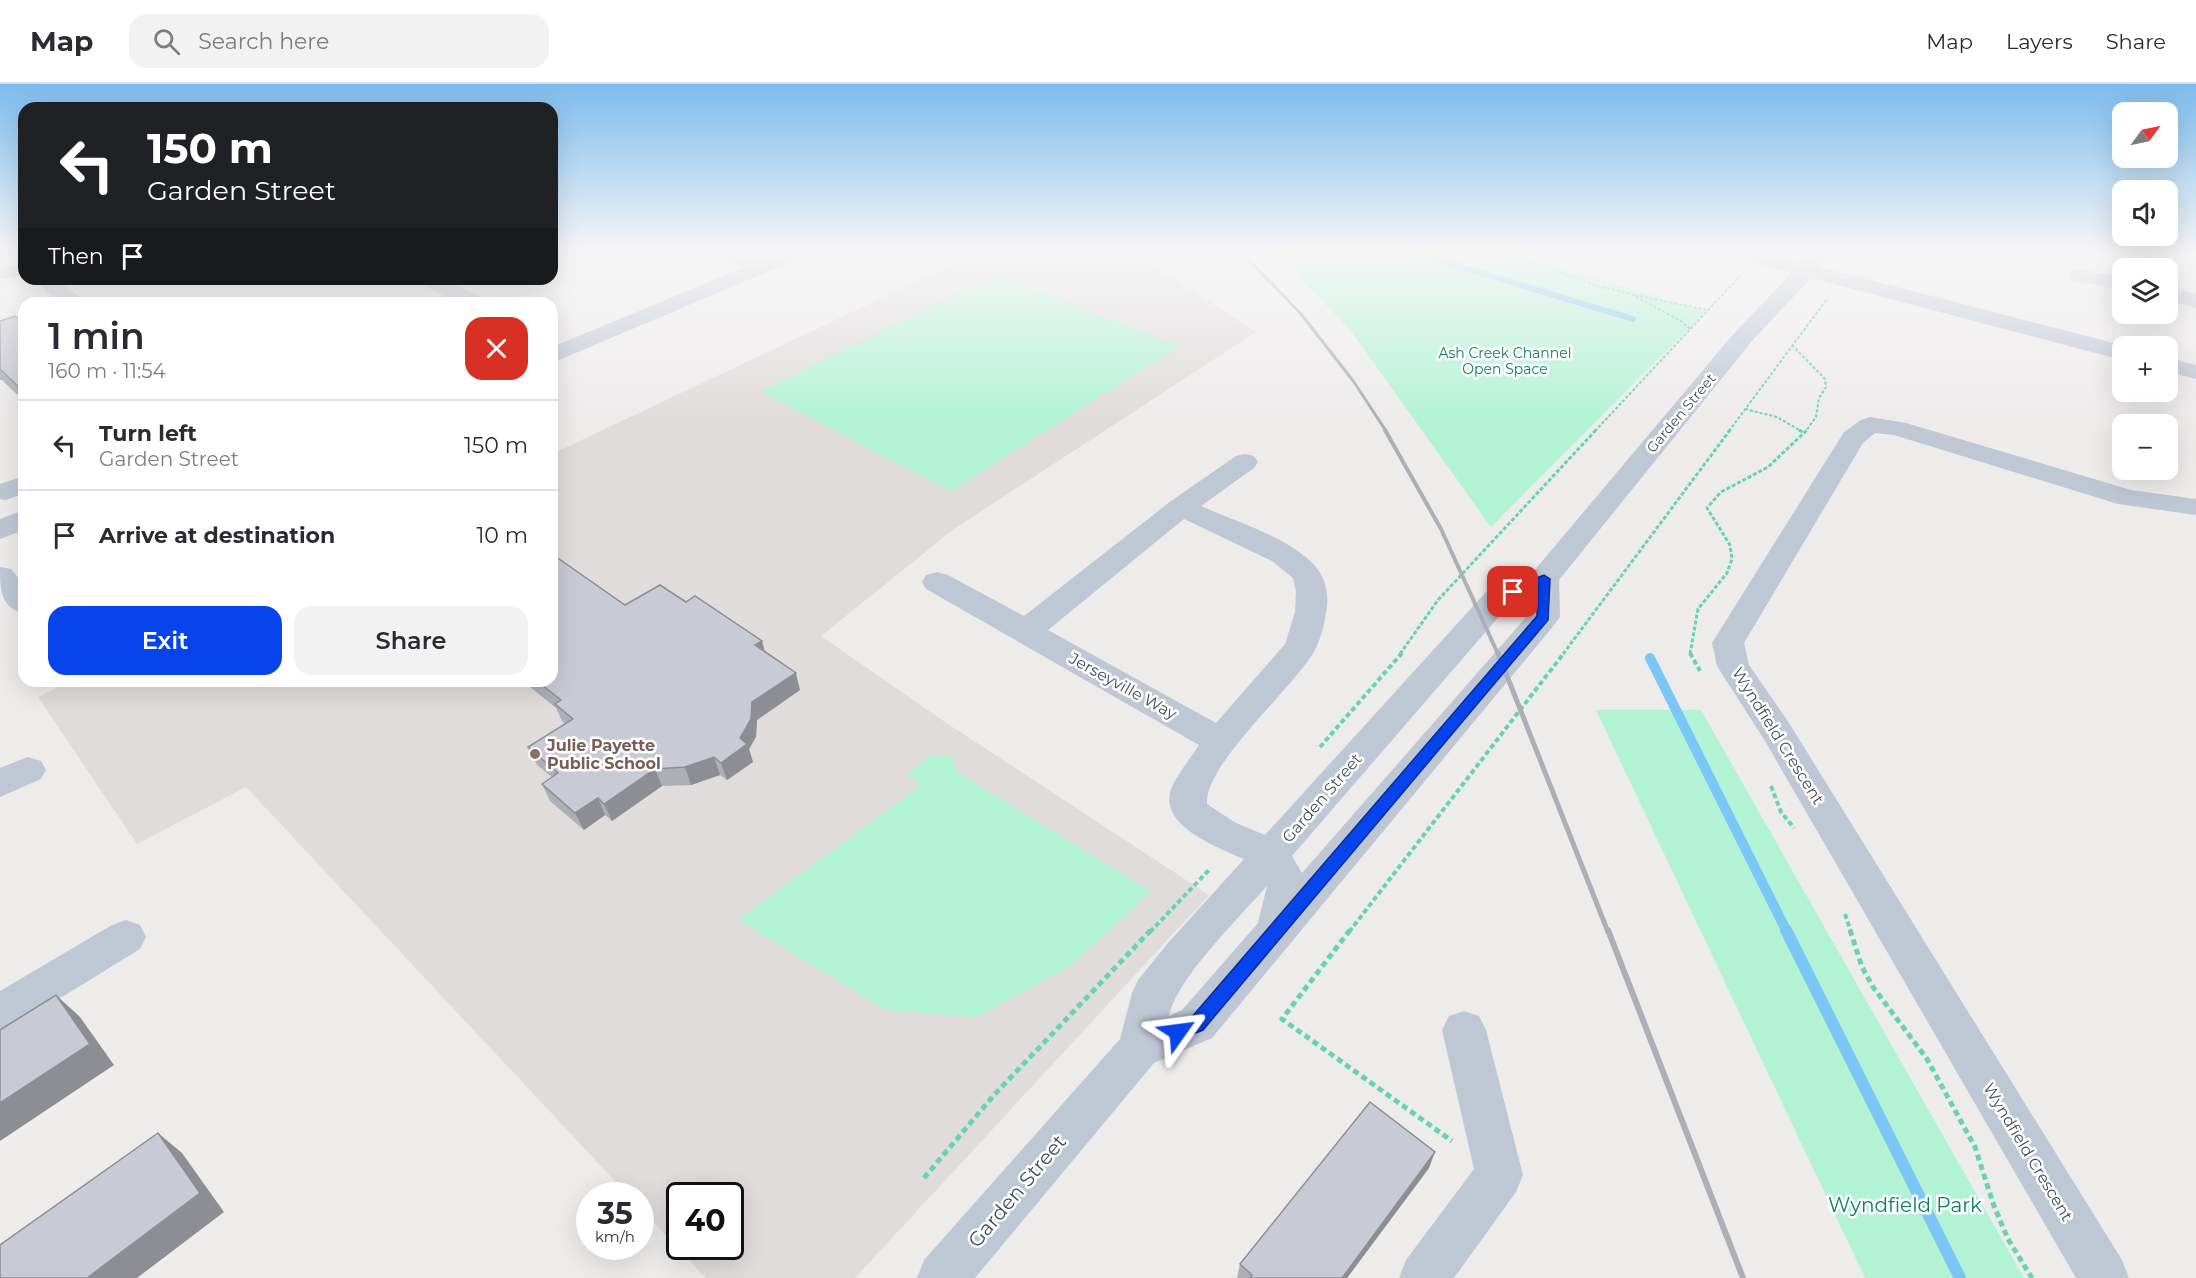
<!DOCTYPE html>
<meta charset="utf-8">
<style>
body{margin:0;font-family:Montserrat,sans-serif;background:#f2f2f3;color:#2b2b33;height:100vh;display:flex;flex-direction:column;font-size:22px;white-space:nowrap}
*{box-sizing:border-box;margin:0}
p{font-size:20px;color:#7c7c81}
.icon{flex:none;width:33px;height:33px;fill:none;stroke:currentColor;stroke-width:2;stroke-linecap:round;stroke-linejoin:round}
.map{position:relative;flex:1;overflow:hidden}
.sheet{position:absolute;left:18px;top:213px;width:540px;height:390px;display:flex;flex-direction:column;background:#fff;border-radius:18px;box-shadow:0 6px 24px #0002}
.sheet>*{flex:none}
.hud{position:absolute;left:18px;top:18px;width:540px;height:183px;border-radius:18px;box-shadow:0 6px 24px #0002;background:#202124;color:#fff;overflow:hidden}
.needle{width:39px;rotate:57deg}
.fabs{position:absolute;left:2112px;top:18px;display:grid;gap:12px}
.fabs a{display:grid;place-items:center;width:66px;height:66px;border-radius:12px;background:#fff;box-shadow:0 6px 24px #0002;font-size:30px}
.speed{position:absolute;left:576px;top:1098px;display:flex;gap:12px;font-size:30px;font-weight:700;text-align:center}
.speed>*{display:grid;place-content:center;width:78px;height:78px;border-radius:50%;background:#fff;box-shadow:0 6px 24px #0002;line-height:1}
.speed small{font-size:15px;font-weight:400}
.speed .limit{border:3px solid #111;border-radius:9px;background:#fff;color:#111}
.pin{position:absolute;display:grid;place-items:center;width:51px;height:51px;color:#fff;margin:-26px;border-radius:12px;box-shadow:0 3px 9px #0006}
.me{position:absolute;width:66px;margin:-33px;rotate:59deg;stroke-linejoin:round;filter:drop-shadow(0 0 4px #0008)}
.turn{display:flex;align-items:center;gap:21px;height:126px;padding:0 30px;font-size:27px}
.turn .icon{width:78px;height:78px;stroke-width:2.5}
.turn b{display:block;font-size:42px;line-height:51px}
.then{display:flex;align-items:center;height:57px;padding:0 30px;background:#0003;gap:12px;font-size:22px}
.round{display:grid;place-items:center;flex:none;width:63px;height:63px;border-radius:18px;background:#f2f2f3}
.summary{display:flex;align-items:center;justify-content:space-between;height:102px;padding:0 30px}
h1{font-size:36px;font-weight:600;line-height:45px}
.primary-button{display:flex;gap:12px;margin-top:auto;padding:12px 30px}
.primary-button a{flex:1;height:69px;border-radius:18px;background:#0744ed;color:#fff;font-size:24px;font-weight:600;line-height:69px;text-align:center}
.primary-button a+a{background:#f2f2f3;color:#2b2b33}
ul{padding:0;list-style:none}
li{display:flex;align-items:center;gap:18px;height:90px;padding:0 30px;border-top:2px solid #e1e1e2}
li div{flex:1}
li b{display:block;font-size:22px}
li em{font-style:normal}
header{display:flex;align-items:center;gap:36px;box-sizing:border-box;height:84px;padding:0 30px;background:#fff;border-bottom:2px solid #e1e1e2}
header strong{font-size:28px}
nav{display:flex;gap:33px;margin-inline-start:auto;font-size:21px}
.search{width:420px;height:54px;background:#f2f2f3;display:flex;align-items:center;gap:15px;box-sizing:border-box;padding:0 21px;border-radius:18px;color:#7c7c81;font-size:22px}
.map>svg:first-child{display:block}
.education{fill:#e0dcdc;fill-rule:evenodd}
.green{fill:#b2f3d6}
.lines{fill:none;stroke-linecap:round;stroke-linejoin:round}
.stream-far2{stroke:#7bc6f4;stroke-width:6}
.stream-far1{stroke:#7bc6f4;stroke-width:10}
.stream{stroke:#7bc6f4;stroke-width:12}
.path-far3{stroke:#68d3b1;stroke-width:2;stroke-dasharray:3 2;stroke-linecap:butt}
.path-far2{stroke:#68d3b1;stroke-width:3;stroke-dasharray:4 2;stroke-linecap:butt}
.path-far1{stroke:#68d3b1;stroke-width:4;stroke-dasharray:5 3;stroke-linecap:butt}
.path{stroke:#68d3b1;stroke-width:5;stroke-dasharray:6 4;stroke-linecap:butt}
.minor{fill:#bfc7d5;fill-rule:evenodd}
.rail-far3{stroke:#acafb7;stroke-width:3}
.rail-far2{stroke:#acafb7;stroke-width:4}
.rail-far1{stroke:#acafb7;stroke-width:5}
.rail{stroke:#acafb7;stroke-width:6}
.wall{fill:#adafb6}
.shaded-wall{fill:#8d8e94}
.building{fill:#c9cbd4;stroke:#8d8e94;stroke-width:1.5}
.route{fill:#0744ed;stroke:#052c9a;stroke-width:1.5}
.education-dot{fill:#8d6e63;stroke:#fff;stroke-width:2}
.labels{text-anchor:middle;dominant-baseline:central;stroke-width:5;stroke-linejoin:round;paint-order:stroke}
.far-park-label{font-size:14px;fill:#0d815b;stroke:#fff}
.far-street-label{font-size:14px;fill:#424b5a;stroke:#fff}
.street-label{font-size:16px;fill:#424b5a;stroke:#fff}
.education-label{font-size:16px;font-weight:bold;fill:#785e54;stroke:#fff;text-anchor:start}
.near-street-label{font-size:20px;fill:#424b5a;stroke:#fff}
.near-park-label{font-size:20px;fill:#0d815b;stroke:#fff}
</style>
<header>
<strong>Map</strong>
<div class="search"><svg class="icon" aria-label="search" viewBox="0 0 24 24"><circle cx="10" cy="10" r="6"/><path d="M15 15l6 6"/></svg>Search here</div>
<nav><a>Map</a><a>Layers</a><a>Share</a></nav>
</header>
<div class="map">
<svg width="2196" height="1194" viewBox="0 0 2196 1194">
<rect width="100%" height="100%" fill="#eeebeb"/>
<!-- education -->
<path class="education" d="M979,168H1133L1256,248L954,445L821,552L942,636L1209,811L855,1194H706L641,1125L640,1112L628,1111L246,703L137,760L38,613L71,597H552V370ZM680,1112H730V1162H680Z"/>
<!-- green -->
<g class="green">
<path d="M1275,168H1514L1705,228L1491,443L1351,247Z"/>
<path d="M995,190L1180,262L951,407L761,308Z"/>
<path d="M1596,626H1701L2024,1194H1865Z"/>
<path d="M932,671L953,672L957,688L1151,808L1070,882L976,933L886,926L738,836L921,701L907,690Z"/>
</g>
<g class="lines">
<!-- stream-far2 -->
<path class="stream-far2" d="M1411,168L1633,235"/>
<!-- stream-far1 -->
<path class="stream-far1" d="M1650,574L1787,848"/>
<!-- stream -->
<path class="stream" d="M1786,846L1960,1194"/>
<!-- path-far3 -->
<g class="path-far3">
<path d="M1483,168L1518,173L1594,201L1631,210L1681,237L1690,245"/>
<path d="M1635,211L1707,226"/>
<path d="M1792,261L1825,295L1826,303L1819,314L1816,333L1806,347"/>
<path d="M1745,325L1777,333L1801,347"/>
<path d="M1595,347L1740,192"/>
<path d="M1729,347L1827,215"/>
</g>
<!-- path-far2 -->
<g class="path-far2">
<path d="M1799,346L1804,349"/>
<path d="M1400,570L1438,516L1596,346"/>
<path d="M1563,570L1730,346"/>
<path d="M1690,570L1698,525L1727,489L1732,475L1730,461L1707,424L1721,408L1768,383L1807,346"/>
</g>
<!-- path-far1 -->
<g class="path-far1">
<path d="M1690,569L1700,587"/>
<path d="M1320,663L1402,569"/>
<path d="M1771,702L1781,728L1794,744"/>
<path d="M1845,830L1851,848"/>
<path d="M1150,848L1209,786"/>
<path d="M1349,848L1564,569"/>
</g>
<!-- path -->
<g class="path">
<path d="M1350,846L1282,935L1452,1057"/>
<path d="M1850,846L1862,883L1873,903L1927,975L1975,1063L1994,1122L2008,1155L2032,1194"/>
<path d="M924,1094L994,1011L1151,846"/>
</g>
<!-- minor -->
<g class="minor">
<path d="M715,168H743L761,176L779,168H808L805,172L552,279V263L743,184L718,172Z"/>
<path d="M1727,168H1763L1801,178L1811,168H1833L1820,183L2125,262H2122V276L1811,194L1752,257L1559,496L1560,533L1555,540L1212,954L1154,979L975,1194H917L924,1176L1120,955L1132,909L1138,896L1168,859L1244,775C1219,764 1162,743 1170,709C1173,695 1191,674 1199,661L926,505L922,498L926,491L937,488L948,491L1024,532L1171,417L1236,372L1245,370L1254,372L1258,378L1254,384L1201,422C1236,438 1277,449 1307,474C1322,486 1329,503 1327,522C1325,537 1322,552 1315,566C1294,604 1204,680 1207,720L1236,739L1265,751L1486,508L1533,488L1736,247L1792,189L1730,172ZM1184,435L1272,477L1293,494L1296,507L1295,528L1285,560L1216,639L1048,546ZM1529,513L1528,531L1302,789L1292,772L1508,522ZM1267,802L1258,839L1182,926L1169,932C1177,894 1239,834 1267,802Z"/>
<path d="M24,180V192L0,195V183Z"/>
<path d="M2081,185L2122,194V206L2073,196L2070,191L2073,186Z"/>
<path d="M33,195H58L86,219H61Z"/>
<path d="M419,195H446L481,214L484,219H457L422,200Z"/>
<path d="M2168,203L2196,210V224L2168,216Z"/>
<path d="M2168,274L2196,281V295L2168,288Z"/>
<path d="M1870,333L1906,339L2131,406L2196,415V431L2118,420L1894,351L1875,349L1863,359L1744,559L1749,581L1789,639L2122,1176L2129,1194H2076L1765,657L1717,582L1712,559L1844,348L1861,336Z"/>
<path d="M24,392V410L5,416L0,415V400Z"/>
<path d="M24,426V446L0,455V435Z"/>
<path d="M0,483L11,485L24,501V530C0,523 0,505 0,483Z"/>
<path d="M28,673L41,677L46,686L41,695L0,713V684Z"/>
<path d="M126,836L140,841L146,853L140,865L15,942L0,948V907L112,841Z"/>
<path d="M1464,927L1479,932L1486,946L1523,1091L1516,1108L1454,1194H1399L1406,1176L1474,1085L1442,946L1449,932Z"/>
</g>
<!-- rail-far3 -->
<path class="rail-far3" d="M1241,168L1301,230L1354,298L1386,347"/>
<!-- rail-far2 -->
<path class="rail-far2" d="M1385,346L1441,445L1498,570"/>
<!-- rail-far1 -->
<path class="rail-far1" d="M1498,569L1608,848"/>
<!-- rail -->
<path class="rail" d="M1608,846L1743,1194"/>
</g>
<!-- wall -->
<g class="wall">
<path d="M0,237L24,240V317L2,296H0Z"/>
<path d="M686,518L762,557L765,568L800,606L757,636L756,653L749,665L753,678L727,696L720,691L691,701L662,702L612,737L605,731L584,746L550,717L542,700L552,693L537,681L528,663L566,640L562,637L556,624L523,597H552L625,521Z"/>
<path d="M1429,1084L1347,1194H1237L1240,1180Z"/>
</g>
<!-- shaded-wall -->
<g class="shaded-wall">
<path d="M762,557L766,574L755,561Z"/>
<path d="M796,589L800,606L757,636L756,653L749,665L753,678L727,696L721,679L740,654L752,618Z"/>
<path d="M714,673L720,691L691,701L685,683Z"/>
<path d="M655,685L662,702L612,737L604,720Z"/>
<path d="M598,714L605,731L584,746L575,729Z"/>
<path d="M56,911L80,933L114,981L0,1057V1019Z"/>
<path d="M158,1049L182,1069L224,1128L137,1194H87Z"/>
<path d="M1435,1068L1429,1084L1347,1194H1342Z"/>
</g>
<!-- building -->
<g class="building">
<path d="M15,232L24,240V308L0,285V237Z"/>
<path d="M552,470L625,521L660,501L686,518L695,512L762,557L755,561L796,589L752,618L751,635L740,654L747,660L721,679L714,673L685,683L655,685L604,720L598,714L575,729L542,700L558,689L528,663L573,635L555,620L561,616L537,597H552Z"/>
<path d="M56,911L90,960L0,1019V946Z"/>
<path d="M1370,1018L1435,1068L1342,1194H1250L1252,1191L1240,1180Z"/>
<path d="M158,1049L200,1109L87,1194H0V1161Z"/>
</g>
<!-- sky -->
<linearGradient id="sky" x2="0" y2="1"><stop stop-color="#7cbbed"/><stop offset="0.5" stop-color="#f7f6f6"/><stop offset="1" stop-color="#f7f6f6" stop-opacity="0"/></linearGradient>
<rect width="2196" height="336" fill="url(#sky)"/>
<!-- route -->
<path class="route" d="M1544,491L1550,495L1548,536L1203,946L1178,956L1171,954L1169,948L1171,943L1191,934L1537,532L1538,502L1513,512L1506,508L1508,505Z"/>
<!-- markers -->
<circle class="education-dot" cx="535" cy="670" r="6"/>
<g class="labels">
<!-- far-park labels -->
<g class="far-park-label">
<text x="1505" y="269">Ash Creek Channel<tspan x="1505" dy="16">Open Space</tspan></text>
</g>
<!-- far-street labels -->
<g class="far-street-label">
<text transform="translate(1681 329) rotate(-50)">Garden Street</text>
</g>
<!-- street labels -->
<g class="street-label">
<text transform="translate(1123 602) rotate(29)">Jerseyville Way</text>
<text transform="translate(1778 652) rotate(58)">Wyndfield Crescent</text>
<text transform="translate(1322 714) rotate(-49)">Garden Street</text>
<text transform="translate(2028 1068) rotate(59)">Wyndfield Crescent</text>
</g>
<!-- education labels -->
<g class="education-label">
<text x="547" y="661">Julie Payette<tspan x="547" dy="18">Public School</tspan></text>
</g>
<!-- near-street labels -->
<g class="near-street-label">
<text transform="translate(1017 1107) rotate(-50)">Garden Street</text>
</g>
<!-- near-park labels -->
<g class="near-park-label">
<text x="1905" y="1121">Wyndfield Park</text>
</g>
</g>
</svg>
<div class="fabs">
<a><svg class="needle" viewBox="-14 -14 28 28"><path d="M0-13l5 13h-10z" fill="#e53935"/><path d="M0 13l5-13h-10z" fill="#7c7c81"/></svg></a>
<a><svg class="icon" aria-label="sound" viewBox="0 0 24 24"><path d="M4 9h4l5-4v14l-5-4H4zM17 9q2 3 0 6"/></svg></a>
<a><svg class="icon" aria-label="layers" viewBox="0 0 24 24"><path d="M12 4l9 5-9 5-9-5zM3 14l9 5 9-5"/></svg></a>
<a>+</a>
<a>−</a>
</div>
<div class="speed"><div>35<small>km/h</small></div><div class="limit">40</div></div>
<div class="pin" style="left:1513px;top:508px;background:#d93025"><svg class="icon" aria-label="arrive" viewBox="0 0 24 24"><path d="M6 21V4h12l-3 4 3 4H6"/></svg></div>
<svg class="me" style="left:1178px;top:948px" viewBox="-20 -20 40 40"><path d="M0-17L14 15 0 8-14 15z" fill="#0744ed" stroke="#fff" stroke-width="4"/></svg>
<div class="hud">
<div class="turn"><svg class="icon" aria-label="left" viewBox="0 0 24 24"><path d="M17 20v-9H6M10 6l-5 5 5 5"/></svg><div><b>150 m</b>Garden Street</div></div>
<div class="then">Then<svg class="icon" aria-label="arrive" viewBox="0 0 24 24"><path d="M6 21V4h12l-3 4 3 4H6"/></svg></div>
</div>
<section class="sheet">
<div class="summary"><div><h1>1 min</h1><p>160 m · 11:54</p></div><a class="round" style="background:#d93025;color:#fff"><svg class="icon" aria-label="close" viewBox="0 0 24 24"><path d="M6 6l12 12M18 6L6 18"/></svg></a></div>
<ul>
<li><svg class="icon" aria-label="left" viewBox="0 0 24 24"><path d="M17 20v-9H6M10 6l-5 5 5 5"/></svg><div><b>Turn left</b><p>Garden Street</p></div><em>150 m</em></li>
<li><svg class="icon" aria-label="arrive" viewBox="0 0 24 24"><path d="M6 21V4h12l-3 4 3 4H6"/></svg><div><b>Arrive at destination</b></div><em>10 m</em></li>
</ul>
<div class="primary-button"><a>Exit</a><a>Share</a></div>
</section>
</div>
